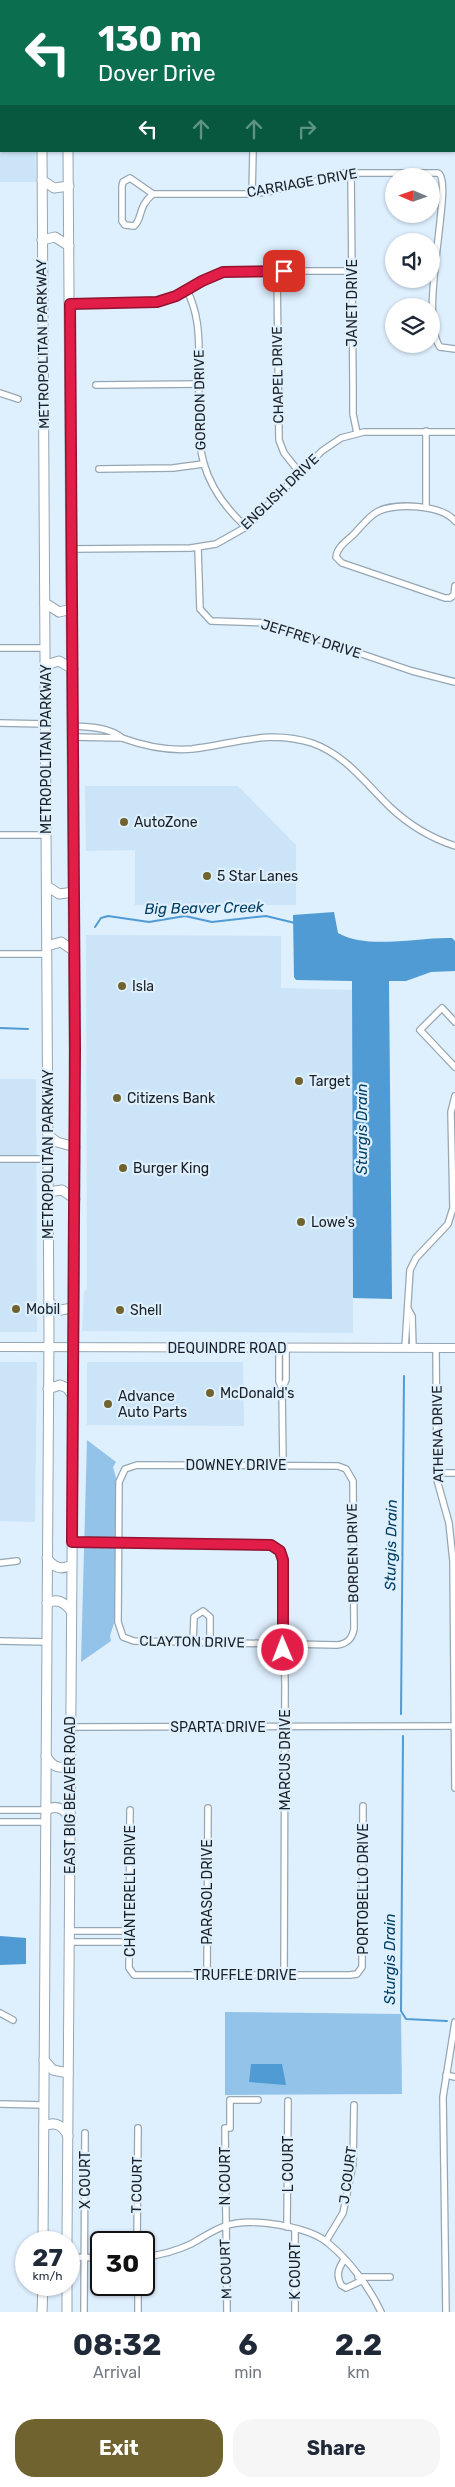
<!DOCTYPE html>
<style>
body{margin:0;font-family:Rubik,sans-serif;background:#f6f6f7;color:#1f2937;height:100vh;display:flex;flex-direction:column;font-size:19px;white-space:nowrap}
*{box-sizing:border-box;margin:0}
p{font-size:16px;color:#747a83}
.icon{flex:none;width:28px;height:28px;fill:none;stroke:currentColor;stroke-width:2;stroke-linecap:round;stroke-linejoin:round}
.map{position:relative;height:2312px;overflow:hidden}
.sheet{display:flex;flex-direction:column;background:#fff;flex:1}
.sheet>*{flex:none}
.guide{position:absolute;left:0px;top:0px;width:455px;height:152px;box-shadow:0 1px 4px #0004;background:#0b6e4f;color:#fff;overflow:hidden}
.needle{width:32px;rotate:272deg}
.controls{position:absolute;left:385px;top:168px;display:grid;gap:10px}
.controls a{display:grid;place-items:center;width:55px;height:55px;border-radius:50%;background:#fff;box-shadow:0 1px 4px #0004;font-size:25px}
.speed{position:absolute;left:15px;top:2231px;display:flex;gap:10px;font-size:25px;font-weight:700;text-align:center}
.speed>*{display:grid;place-content:center;width:65px;height:65px;border-radius:50%;background:#fff;box-shadow:0 1px 4px #0004;line-height:1}
.speed small{font-size:12px;font-weight:400}
.speed .limit{border:2px solid #111;border-radius:8px;background:#fff;color:#111}
.pin{position:absolute;display:grid;place-items:center;width:42px;height:42px;color:#fff;margin:-21px;border-radius:10px;box-shadow:0 2px 8px #0006}
.me{position:absolute;width:55px;margin:-28px;rotate:359deg;stroke-linejoin:round;filter:drop-shadow(0 0 4px #0008)}
.turn{display:flex;align-items:center;gap:18px;height:105px;padding:0 15px;font-size:22px}
.turn .icon{width:65px;height:65px;stroke-width:2.5}
.turn b{display:block;font-size:35px;line-height:42px}
.lanes{display:flex;align-items:center;height:48px;padding:0 15px;background:#0003;justify-content:center;gap:25px;direction:ltr}
.lanes .off{opacity:.35}
.eta{display:flex;justify-content:space-evenly;align-items:center;height:85px;text-align:center}
.eta b{font-size:30px;font-weight:700;line-height:35px}
.action{display:flex;gap:10px;margin-top:auto;padding:10px 15px}
.action a{flex:1;height:58px;border-radius:20px;background:#716330;color:#fff;font-size:20px;font-weight:700;line-height:58px;text-align:center}
.action a+a{background:#f6f6f7;color:#1f2937}
.map>svg:first-child{display:block}
.built{fill:#cce4f8}
.green{fill:#93c3e9}
.water{fill:#509bd4}
.lines{fill:none;stroke-linecap:round;stroke-linejoin:round}
.stream{stroke:#509bd4;stroke-width:2}
.street-casing{stroke:#96a6b3;stroke-width:8}
.secondary-casing{stroke:#96a6b3;stroke-width:10}
.primary-casing{stroke:#96a6b3;stroke-width:11}
.street{stroke:#fff;stroke-width:5.5}
.secondary{stroke:#fff;stroke-width:8}
.primary{stroke:#fff;stroke-width:9}
.route-casing{stroke:#92132f;stroke-width:12}
.route{stroke:#e11d48;stroke-width:9}
.poi-dot{fill:#716330;stroke:#deeffe;stroke-width:2}
.labels{text-anchor:middle;dominant-baseline:central;stroke-width:4.5;stroke-linejoin:round;paint-order:stroke}
.street-label{font-size:14px;fill:#1a2025;stroke:#deeffe}
.poi-label{font-size:14px;fill:#1a2025;stroke:#deeffe;text-anchor:start}
.water-label{font-size:15px;font-style:italic;fill:#013f65;stroke:#deeffe}
</style>
<div class="map">
<svg width="455" height="2312" viewBox="0 0 455 2312">
<rect width="100%" height="100%" fill="#deeffe"/>
<!-- built -->
<g class="built">
<rect x="79" y="0" width="141" height="1"/>
<path d="M0,76L1,151H35L36,182H0Z"/>
<path d="M85,786H238L296,845V905H135V850L86,851Z"/>
<path d="M86,935L281,936V988L352,990L353,1333L82,1331L84,1292L87,1289V1262Z"/>
<path d="M0,1079H36L37,1332H0Z"/>
<path d="M0,1362H37L35,1522L0,1521Z"/>
<path d="M87,1362H243L244,1426L87,1425Z"/>
</g>
<!-- green -->
<g class="green">
<path d="M87,1440L116,1462L113,1467L116,1478L115,1620L110,1636L111,1641L81,1662Z"/>
<path d="M225,2012L401,2014L402,2094L225,2095Z"/>
</g>
<!-- water -->
<g class="water">
<path d="M334,912L338,933C367,950 418,937 452,938L455,941V971L431,972L406,981H389L392,1299L353,1298L352,981L296,980L294,977L293,915Z"/>
<path d="M0,1936L26,1938V1964L0,1965Z"/>
<path d="M251,2064H282L286,2085L249,2082Z"/>
</g>
<g class="lines">
<!-- stream -->
<g class="stream">
<path d="M95,927L101,918L108,916L149,922L185,916L212,922L266,916L295,923"/>
<path d="M0,1028L28,1029"/>
<path d="M401,1714L404,1376"/>
<path d="M403,1736L401,2011L406,2019L447,2021"/>
</g>
<!-- street casing -->
<g class="street-casing">
<g id="street">
<path d="M380,0V1"/>
<path d="M302,1V0"/>
<path d="M351,173L353,385V414L357,433"/>
<path d="M153,194C137,207 143,219 134,226L125,225L122,221V186L123,182L130,178L153,194H252L272,191L300,183L324,180L343,173H438C455,179 417,316 440,347L455,349"/>
<path d="M252,194L253,151"/>
<path d="M277,271L279,440L284,453L300,473"/>
<path d="M187,290C198,313 199,332 199,357C200,430 187,473 246,527"/>
<path d="M70,304L167,300L213,275L227,271H352"/>
<path d="M96,385L200,384"/>
<path d="M0,393L18,399"/>
<path d="M426,431V507"/>
<path d="M99,469L173,468L203,464"/>
<path d="M455,521C442,505 395,502 377,512C368,517 360,528 352,536C345,542 337,548 336,557L342,563L445,598H450L454,595L455,586"/>
<path d="M198,548L200,609L211,621L270,623L412,671L455,682"/>
<path d="M72,549L191,548L216,544L246,527L322,451L341,438L364,432H455"/>
<path d="M0,648H46"/>
<path d="M0,723L46,724"/>
<path d="M73,737L122,738C109,727 89,727 73,726"/>
<path d="M122,738C144,746 168,751 192,749C234,744 269,729 312,743C346,755 366,784 390,807C409,825 431,838 455,846"/>
<path d="M0,835H47"/>
<path d="M0,954H47"/>
<path d="M455,1022L442,1008L420,1030L455,1067"/>
<path d="M0,1159H48"/>
<path d="M408,1309L412,1316L413,1348"/>
<path d="M279,1348V1381L282,1389L283,1465"/>
<path d="M405,1348L410,1270L416,1258L448,1224L453,1208L451,1112L455,1096"/>
<path d="M436,1348L437,1480L449,1523L453,1561L455,1788"/>
<path d="M282,1389L286,1380V1348"/>
<path d="M137,1465L338,1466L346,1469L353,1481L354,1629C352,1639 347,1644 337,1645L134,1641L123,1637L118,1622L119,1482L125,1469Z"/>
<path d="M437,1473H455"/>
<path d="M72,1542L263,1543C274,1545 280,1549 283,1560L285,1685L284,1975"/>
<path d="M0,1563L17,1561"/>
<path d="M0,1641L47,1642"/>
<path d="M193,1642L194,1617L203,1611L210,1617V1642"/>
<path d="M71,1727L455,1726"/>
<path d="M0,1810H46"/>
<path d="M130,1810L129,1968L134,1975H350L357,1974L362,1967L363,1806"/>
<path d="M0,1822H46"/>
<path d="M69,1931H130"/>
<path d="M69,1942H129"/>
<path d="M207,1975L208,1808"/>
<path d="M0,2013L13,2020"/>
<path d="M446,2075L455,2077"/>
<path d="M0,2104L44,2105"/>
<path d="M287,2227L288,2101"/>
<path d="M326,2241L343,2213L353,2164L354,2105"/>
<path d="M137,2242L138,2128"/>
<path d="M69,2257L101,2258"/>
<path d="M144,2257C161,2255 176,2251 191,2244C202,2238 213,2230 225,2226C249,2217 308,2226 328,2243C349,2260 370,2288 381,2312"/>
<path d="M344,2260C338,2269 336,2275 341,2285L346,2288L361,2281"/>
<path d="M358,2277H390"/>
<path d="M138,2285V2312"/>
<path d="M84,2312L85,2133"/>
<path d="M227,2312L225,2128H230V2100H258"/>
<path d="M295,2312V2229"/>
<path d="M446,2312L443,2097L455,2022"/>
</g>
</g>
<!-- secondary casing -->
<g class="secondary-casing">
<g id="secondary">
<path d="M0,67H1"/>
<path d="M454,69H455"/>
<path d="M0,1347L455,1348"/>
</g>
</g>
<!-- primary casing -->
<g class="primary-casing">
<g id="primary">
<path d="M67,0V1"/>
<path d="M41,1V0"/>
<path d="M42,151L49,1333L43,2242"/>
<path d="M42,180L54,188L69,186"/>
<path d="M42,240L55,237L69,246"/>
<path d="M45,603L59,612L72,609"/>
<path d="M46,665L59,661L73,669"/>
<path d="M47,886L59,894L74,892"/>
<path d="M47,946L61,942L74,951"/>
<path d="M48,1135L57,1142L75,1147"/>
<path d="M48,1192L62,1190L75,1199"/>
<path d="M49,1303L61,1310L72,1308"/>
<path d="M48,1389L60,1385L67,1388L73,1396"/>
<path d="M47,1558C53,1567 61,1571 71,1565"/>
<path d="M47,1603C57,1598 65,1602 71,1611"/>
<path d="M46,1756C52,1766 58,1770 70,1765"/>
<path d="M46,1810C57,1804 64,1809 70,1818"/>
<path d="M44,2060L53,2070L68,2073"/>
<path d="M44,2126C55,2121 63,2125 68,2136"/>
<path d="M67,2242L75,1159L68,151"/>
<path d="M42,2312L43,2285"/>
<path d="M67,2312V2285"/>
</g>
</g>
<!-- street -->
<use href="#street" class="street"/>
<!-- secondary -->
<use href="#secondary" class="secondary"/>
<!-- primary -->
<use href="#primary" class="primary"/>
</g>
<g class="lines">
<!-- route casing -->
<g class="route-casing">
<path id="route" d="M283,1650V1560L280,1551L271,1545L72,1542L75,1048L70,304L157,302L176,296L202,281L223,272L284,271"/>
</g>
<!-- route -->
<use href="#route" class="route"/>
</g>
<!-- markers -->
<g class="poi-dot">
<circle cx="124" cy="822" r="5"/>
<circle cx="207" cy="876" r="5"/>
<circle cx="122" cy="986" r="5"/>
<circle cx="299" cy="1081" r="5"/>
<circle cx="117" cy="1098" r="5"/>
<circle cx="123" cy="1168" r="5"/>
<circle cx="301" cy="1222" r="5"/>
<circle cx="16" cy="1309" r="5"/>
<circle cx="120" cy="1310" r="5"/>
<circle cx="210" cy="1393" r="5"/>
<circle cx="108" cy="1404" r="5"/>
</g>
<g class="labels">
<!-- street labels -->
<g class="street-label">
<text transform="translate(302 183) rotate(-10)">CARRIAGE DRIVE</text>
<text transform="translate(352 303) rotate(-90)">JANET DRIVE</text>
<text transform="translate(43 344) rotate(-91)">METROPOLITAN PARKWAY</text>
<text transform="translate(278 375) rotate(-91)">CHAPEL DRIVE</text>
<text transform="translate(200 400) rotate(-91)">GORDON DRIVE</text>
<text transform="translate(280 492) rotate(-44)">ENGLISH DRIVE</text>
<text transform="translate(311 639) rotate(17)">JEFFREY DRIVE</text>
<text transform="translate(46 749) rotate(-90)">METROPOLITAN PARKWAY</text>
<text transform="translate(48 1154) rotate(-90)">METROPOLITAN PARKWAY</text>
<text x="227" y="1348">DEQUINDRE ROAD</text>
<text transform="translate(438 1434) rotate(-91)">ATHENA DRIVE</text>
<text x="236" y="1465">DOWNEY DRIVE</text>
<text transform="translate(353 1553) rotate(-91)">BORDEN DRIVE</text>
<text transform="translate(192 1642) rotate(1)">CLAYTON DRIVE</text>
<text x="218" y="1727">SPARTA DRIVE</text>
<text transform="translate(285 1760) rotate(-90)">MARCUS DRIVE</text>
<text transform="translate(70 1795) rotate(-90)">EAST BIG BEAVER ROAD</text>
<text transform="translate(363 1889) rotate(-90)">PORTOBELLO DRIVE</text>
<text transform="translate(130 1891) rotate(-90)">CHANTERELL DRIVE</text>
<text transform="translate(207 1892) rotate(-90)">PARASOL DRIVE</text>
<text x="245" y="1975">TRUFFLE DRIVE</text>
<text transform="translate(288 2164) rotate(-90)">L COURT</text>
<text transform="translate(348 2175) rotate(-82)">J COURT</text>
<text transform="translate(225 2176) rotate(-90)">N COURT</text>
<text transform="translate(85 2180) rotate(-90)">X COURT</text>
<text transform="translate(137 2185) rotate(-89)">T COURT</text>
<text transform="translate(226 2269) rotate(-92)">M COURT</text>
<text transform="translate(295 2271) rotate(-90)">K COURT</text>
</g>
<!-- poi labels -->
<g class="poi-label">
<text x="134" y="822">AutoZone</text>
<text x="217" y="876">5 Star Lanes</text>
<text x="132" y="986">Isla</text>
<text x="309" y="1081">Target</text>
<text x="127" y="1098">Citizens Bank</text>
<text x="133" y="1168">Burger King</text>
<text x="311" y="1222">Lowe's</text>
<text x="26" y="1309">Mobil</text>
<text x="130" y="1310">Shell</text>
<text x="220" y="1393">McDonald's</text>
<text x="118" y="1396">Advance<tspan x="118" dy="16">Auto Parts</tspan></text>
</g>
<!-- water labels -->
<g class="water-label">
<text transform="translate(204 908) rotate(-1)">Big Beaver Creek</text>
<text transform="translate(362 1129) rotate(-90)">Sturgis Drain</text>
<text transform="translate(391 1545) rotate(-89)">Sturgis Drain</text>
<text transform="translate(390 1959) rotate(-90)">Sturgis Drain</text>
</g>
</g>
</svg>
<div class="controls">
<a><svg class="needle" viewBox="-14 -14 28 28"><path d="M0-13l5 13h-10z" fill="#e53935"/><path d="M0 13l5-13h-10z" fill="#747a83"/></svg></a>
<a><svg class="icon" aria-label="sound" viewBox="0 0 24 24"><path d="M4 9h4l5-4v14l-5-4H4zM17 9q2 3 0 6"/></svg></a>
<a><svg class="icon" aria-label="layers" viewBox="0 0 24 24"><path d="M12 4l9 5-9 5-9-5zM3 14l9 5 9-5"/></svg></a>
</div>
<div class="speed"><div>27<small>km/h</small></div><div class="limit">30</div></div>
<div class="pin" style="left:284px;top:271px;background:#d93025"><svg class="icon" aria-label="arrive" viewBox="0 0 24 24"><path d="M6 21V4h12l-3 4 3 4H6"/></svg></div>
<svg class="me" style="left:283px;top:1650px" viewBox="-20 -20 40 40"><circle r="17" fill="#e11d48" stroke="#fff" stroke-width="3"/><path d="M0-11L8 9 0 5-8 9z" fill="#fff"/></svg>
<div class="guide">
<div class="turn"><svg class="icon" aria-label="left" viewBox="0 0 24 24"><path d="M17 20v-9H6M10 6l-5 5 5 5"/></svg><div><b>130 m</b>Dover Drive</div></div>
<div class="lanes"><svg class="icon" aria-label="left" viewBox="0 0 24 24"><path d="M17 20v-9H6M10 6l-5 5 5 5"/></svg><svg class="icon off" aria-label="ahead" viewBox="0 0 24 24"><path d="M12 20V5M6 11l6-6 6 6"/></svg><svg class="icon off" aria-label="ahead" viewBox="0 0 24 24"><path d="M12 20V5M6 11l6-6 6 6"/></svg><svg class="icon off" aria-label="right" viewBox="0 0 24 24"><path d="M7 20v-9h11M14 6l5 5-5 5"/></svg></div>
</div>
</div>
<section class="sheet">
<div class="eta">
<div><b>08:32</b><p>Arrival</p></div>
<div><b>6</b><p>min</p></div>
<div><b>2.2</b><p>km</p></div>
</div>
<div class="action"><a>Exit</a><a>Share</a></div>
</section>
